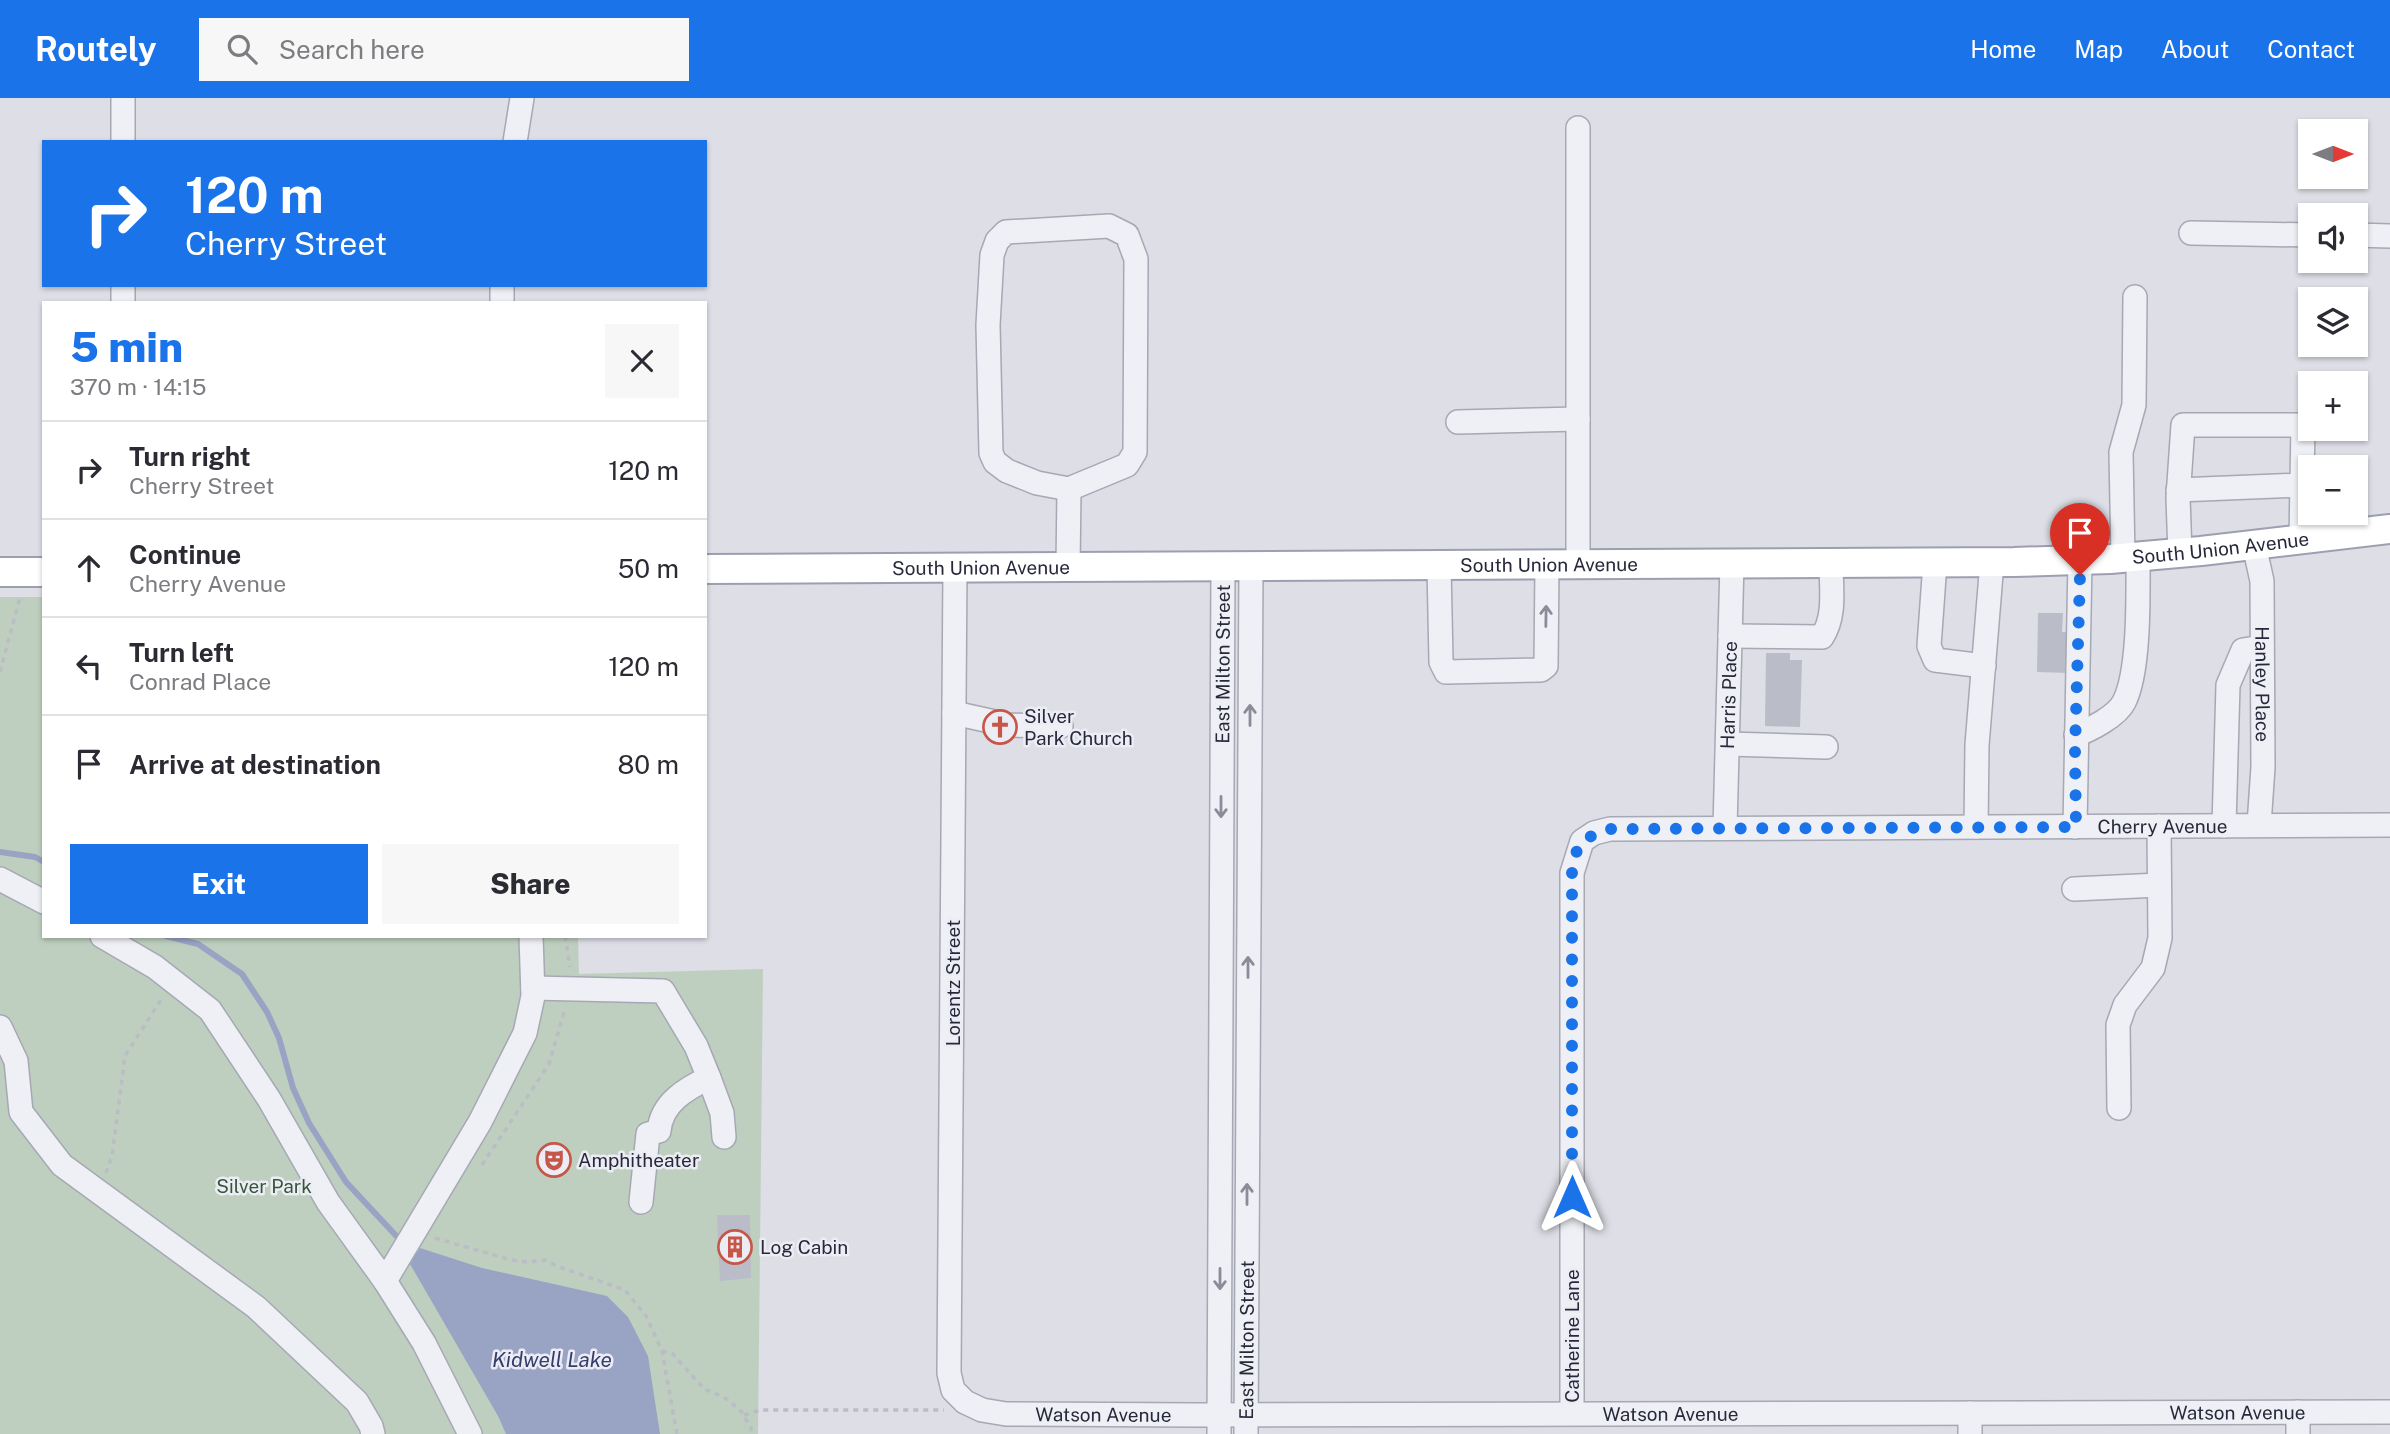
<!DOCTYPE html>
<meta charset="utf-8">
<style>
body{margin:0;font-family:"Public Sans",sans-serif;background:#f7f7f7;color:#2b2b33;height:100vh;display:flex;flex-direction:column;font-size:26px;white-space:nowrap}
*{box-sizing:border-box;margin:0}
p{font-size:23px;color:#7c7c81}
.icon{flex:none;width:38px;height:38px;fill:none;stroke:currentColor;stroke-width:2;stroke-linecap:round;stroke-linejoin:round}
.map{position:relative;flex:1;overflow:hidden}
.details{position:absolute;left:42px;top:203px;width:665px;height:637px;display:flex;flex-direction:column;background:#fff;border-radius:0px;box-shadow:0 2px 5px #0004}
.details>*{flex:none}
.guide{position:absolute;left:42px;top:42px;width:665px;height:147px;border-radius:0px;box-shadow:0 2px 5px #0004;background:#1a73e8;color:#fff;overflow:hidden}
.needle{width:46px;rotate:90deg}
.controls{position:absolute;left:2298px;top:21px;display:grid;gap:14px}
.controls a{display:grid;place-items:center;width:70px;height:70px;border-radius:0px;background:#fff;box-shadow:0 2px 5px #0004;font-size:35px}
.pin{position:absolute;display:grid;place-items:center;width:60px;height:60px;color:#fff;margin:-72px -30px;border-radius:50% 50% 50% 0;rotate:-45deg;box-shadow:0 0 7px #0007}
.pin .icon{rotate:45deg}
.me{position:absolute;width:77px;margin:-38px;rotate:0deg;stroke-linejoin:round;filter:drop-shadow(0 0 5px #0008)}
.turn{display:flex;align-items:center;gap:24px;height:147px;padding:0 28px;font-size:32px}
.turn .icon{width:91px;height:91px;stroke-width:2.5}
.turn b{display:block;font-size:49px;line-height:60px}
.round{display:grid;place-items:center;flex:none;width:74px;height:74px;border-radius:0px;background:#f7f7f7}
.head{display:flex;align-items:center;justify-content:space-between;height:119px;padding:0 28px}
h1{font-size:42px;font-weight:800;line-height:52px;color:#1a73e8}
.cta{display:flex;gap:14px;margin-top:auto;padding:14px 28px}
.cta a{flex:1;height:80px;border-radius:0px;background:#1a73e8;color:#fff;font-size:28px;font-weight:800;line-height:80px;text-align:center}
.cta a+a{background:#f7f7f7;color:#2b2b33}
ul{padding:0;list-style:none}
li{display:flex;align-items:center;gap:21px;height:98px;padding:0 28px;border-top:2px solid #e1e1e2}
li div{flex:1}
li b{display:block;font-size:26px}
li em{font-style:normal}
header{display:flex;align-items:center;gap:42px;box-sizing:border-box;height:98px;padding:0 35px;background:#1a73e8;color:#fff}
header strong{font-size:33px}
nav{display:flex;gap:38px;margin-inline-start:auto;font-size:24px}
.search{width:490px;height:63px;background:#f7f7f7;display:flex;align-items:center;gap:18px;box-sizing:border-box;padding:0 24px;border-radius:0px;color:#7c7c81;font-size:26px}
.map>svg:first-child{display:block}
.green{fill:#becfbf}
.water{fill:#99a3c4}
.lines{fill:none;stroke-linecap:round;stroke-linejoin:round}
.stream{stroke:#99a3c4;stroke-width:6}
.building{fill:#babcc8}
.minor-casing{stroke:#a6a8b3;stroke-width:26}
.major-casing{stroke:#9d9fb1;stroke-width:32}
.path{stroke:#bbbcc5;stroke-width:3.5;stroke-dasharray:5 5;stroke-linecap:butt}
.minor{stroke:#eff0f5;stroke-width:23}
.major{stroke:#fff;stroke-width:28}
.oneway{stroke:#8b8c98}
.route{stroke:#1a73e8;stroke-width:12;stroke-dasharray:0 21.6}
.labels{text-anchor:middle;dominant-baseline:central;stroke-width:5;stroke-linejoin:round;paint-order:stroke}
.street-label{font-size:19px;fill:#27293b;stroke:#ecedf4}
.poi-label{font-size:19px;fill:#27293b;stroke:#ecedf4;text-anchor:start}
.park-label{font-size:19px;fill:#355638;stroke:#ecedf4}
.water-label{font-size:21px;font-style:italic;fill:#343e6d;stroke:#ecedf4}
</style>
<header>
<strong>Routely</strong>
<div class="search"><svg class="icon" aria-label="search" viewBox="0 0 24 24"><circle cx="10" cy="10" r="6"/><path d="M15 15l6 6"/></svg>Search here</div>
<nav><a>Home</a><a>Map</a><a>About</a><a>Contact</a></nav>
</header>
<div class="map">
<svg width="2390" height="1336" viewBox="0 0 2390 1336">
<rect width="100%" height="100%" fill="#dddee6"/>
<!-- green -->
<path class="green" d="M0,499H44V838H578L579,876L763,871L758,1336H0Z"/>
<!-- water -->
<path class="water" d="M420,1150L482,1170L607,1198L628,1219L648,1258L660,1336H506L498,1318L410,1166Z"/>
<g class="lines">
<!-- stream -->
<g class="stream">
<path d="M0,754L35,759L44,764"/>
<path d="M166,838L198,846L242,876L267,914L279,940L293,990L309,1025L346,1084L415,1158"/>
</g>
</g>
<!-- building -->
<g class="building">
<path d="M2038,515H2063L2062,534H2071L2070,575L2037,574Z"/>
<path d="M1766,555H1790V562H1802L1800,629L1765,628Z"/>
<path d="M717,1117H750L751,1180L720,1183Z"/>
</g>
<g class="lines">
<!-- minor casing -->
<g class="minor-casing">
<g id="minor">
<path d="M123,0V44"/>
<path d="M1578,30V467"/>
<path d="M515,44L522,0"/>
<path d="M1109,128L1127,137L1136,161L1135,354L1127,367L1069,391L1037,385L1007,373L995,364L991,355L988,227L992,157L997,143L1006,134Z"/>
<path d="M2191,135L2310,137"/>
<path d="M2356,137L2390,138"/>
<path d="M123,187V205"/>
<path d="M502,205V187"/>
<path d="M1458,324L1578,321"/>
<path d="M2178,392L2302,387"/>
<path id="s1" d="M2254,447L2262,483L2263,669L2259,727"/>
<path d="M2180,455L2178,400L2183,327H2303L2301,441"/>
<path d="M2123,460L2121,354L2134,307L2135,199"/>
<path d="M1935,465L1929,548L1935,562L1984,568"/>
<path d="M1439,468L1441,564L1446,574L1541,572L1546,568L1547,467"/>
<path d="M1068,469L1069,391"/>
<path id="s2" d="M955,470L949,1275L953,1292L965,1304L982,1312L1006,1316L1198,1317L2390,1314"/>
<path d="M1730,538L1822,539C1836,518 1831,490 1831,465"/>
<path d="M954,615L1008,627L1061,628"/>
<path d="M2076,637C2090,632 2117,618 2124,604C2140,573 2138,495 2138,459"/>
<path d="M1728,646L1826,649"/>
<path d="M2224,728L2228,587L2243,552L2262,549"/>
<path d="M1976,729L1977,647L1992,464"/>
<path d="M2075,729L2080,462"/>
<path id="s3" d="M1725,730L1732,465"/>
<path d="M0,781L44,804"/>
<path d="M2074,791L2159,787"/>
<path d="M102,838L155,869L210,912L269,1001L328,1104L385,1183"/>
<path d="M533,890L663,893L696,948L709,980C687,990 661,1005 659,1033L648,1036L641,1104"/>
<path d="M0,929L16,963L21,1014L62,1067L256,1209L357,1304L371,1328L373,1336"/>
<path d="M709,980L722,1015L724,1039"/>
<path d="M2119,1010L2118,927L2125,907L2153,870L2160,840L2159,728"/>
<path id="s4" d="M1572,1315V775L1582,743L1594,735L1610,731L2390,727"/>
<path d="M1970,1315V1336"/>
<path d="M470,1336L424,1245L385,1183L480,1024L525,935L533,898L531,838"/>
<path id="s5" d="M1219,1336L1223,469"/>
<path id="s6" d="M1246,1336L1251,469"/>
<path d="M2298,1336V1314"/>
</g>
</g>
<!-- major casing -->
<g class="major-casing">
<g id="major">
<path id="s7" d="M705,471L2014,464L2110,461L2201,453L2390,431"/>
<path d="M0,474H44"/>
</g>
</g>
<!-- path -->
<g class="path">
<path d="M0,574L20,499"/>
<path d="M565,838L570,869"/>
<path d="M482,1067L549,966L565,911"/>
<path d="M106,1075L112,1058L125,958L162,900"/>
<path d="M435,1140L511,1162L529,1164L545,1162L557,1168L625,1192L646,1218L662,1253L677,1336"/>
<path d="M662,1253L672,1255L704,1291L724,1299L741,1313L751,1330V1336"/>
<path d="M744,1317L761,1312H944"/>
</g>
<!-- minor -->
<use href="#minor" class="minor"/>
<!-- major -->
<use href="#major" class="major"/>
</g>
<!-- one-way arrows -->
<defs><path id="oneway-shaft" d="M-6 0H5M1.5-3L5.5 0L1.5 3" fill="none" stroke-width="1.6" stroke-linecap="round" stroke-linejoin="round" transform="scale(1.75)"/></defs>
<g class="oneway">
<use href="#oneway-shaft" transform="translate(1546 518) rotate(-89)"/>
<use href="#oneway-shaft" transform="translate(1250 617) rotate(-90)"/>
<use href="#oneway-shaft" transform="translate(1221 709) rotate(90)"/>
<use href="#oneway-shaft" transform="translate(1248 869) rotate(-90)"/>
<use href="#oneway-shaft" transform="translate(1247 1096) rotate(-90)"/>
<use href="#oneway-shaft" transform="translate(1220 1181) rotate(90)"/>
</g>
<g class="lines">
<!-- route -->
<path class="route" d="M1572,1099V775C1575,746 1583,739 1610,731L2076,729L2075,651L2080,477"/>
</g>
<!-- icons -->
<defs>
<g id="church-ring" transform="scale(1.75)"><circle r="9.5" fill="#ecedf4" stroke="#c65647" stroke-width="1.5"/><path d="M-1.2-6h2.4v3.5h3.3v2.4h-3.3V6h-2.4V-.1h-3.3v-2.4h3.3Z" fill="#c65647"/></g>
<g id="theatre-ring" transform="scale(1.75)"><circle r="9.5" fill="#ecedf4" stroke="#c65647" stroke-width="1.5"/><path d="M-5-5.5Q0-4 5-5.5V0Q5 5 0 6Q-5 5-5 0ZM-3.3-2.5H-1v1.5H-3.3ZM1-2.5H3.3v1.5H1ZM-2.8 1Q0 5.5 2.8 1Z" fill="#c65647"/></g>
<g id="building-ring" transform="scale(1.75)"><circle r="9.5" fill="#ecedf4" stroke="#c65647" stroke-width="1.5"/><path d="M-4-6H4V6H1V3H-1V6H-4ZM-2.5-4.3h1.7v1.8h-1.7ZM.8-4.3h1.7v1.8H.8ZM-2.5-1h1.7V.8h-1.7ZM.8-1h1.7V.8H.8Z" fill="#c65647"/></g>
</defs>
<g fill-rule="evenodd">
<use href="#church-ring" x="1000" y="629"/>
<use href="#theatre-ring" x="554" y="1062"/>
<use href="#building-ring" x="735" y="1149"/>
</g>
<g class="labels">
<!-- street labels -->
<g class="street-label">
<text stroke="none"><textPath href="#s7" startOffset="1516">South Union Avenue</textPath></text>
<text stroke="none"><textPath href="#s7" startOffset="844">South Union Avenue</textPath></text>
<text stroke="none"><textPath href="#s7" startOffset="276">South Union Avenue</textPath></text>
<text stroke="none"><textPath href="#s5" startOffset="770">East Milton Street</textPath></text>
<text stroke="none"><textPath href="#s1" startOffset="140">Hanley Place</textPath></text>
<text stroke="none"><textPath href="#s3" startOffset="133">Harris Place</textPath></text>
<text stroke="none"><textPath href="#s4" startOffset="1157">Cherry Avenue</textPath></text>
<text transform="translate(953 885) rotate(-90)">Lorentz Street</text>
<text transform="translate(1572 1238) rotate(-90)">Catherine Lane</text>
<text stroke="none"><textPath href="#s6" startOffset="94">East Milton Street</textPath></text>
<text stroke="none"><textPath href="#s2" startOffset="2114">Watson Avenue</textPath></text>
<text stroke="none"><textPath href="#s2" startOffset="1547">Watson Avenue</textPath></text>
<text stroke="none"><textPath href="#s2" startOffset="980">Watson Avenue</textPath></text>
</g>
<!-- poi labels -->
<g class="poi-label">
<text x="1024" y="618">Silver<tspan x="1024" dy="22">Park Church</tspan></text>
<text x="578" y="1062">Amphitheater</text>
<text x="760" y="1149">Log Cabin</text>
</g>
<!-- park labels -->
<g class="park-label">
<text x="264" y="1088">Silver Park</text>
</g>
<!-- water labels -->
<g class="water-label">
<text x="552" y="1261">Kidwell Lake</text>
</g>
</g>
</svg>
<div class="controls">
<a><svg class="needle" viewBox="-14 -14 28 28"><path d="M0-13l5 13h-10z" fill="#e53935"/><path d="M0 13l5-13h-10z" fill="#7c7c81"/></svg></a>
<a><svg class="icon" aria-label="sound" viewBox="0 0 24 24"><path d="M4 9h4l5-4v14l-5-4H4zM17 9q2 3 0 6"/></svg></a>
<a><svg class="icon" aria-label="layers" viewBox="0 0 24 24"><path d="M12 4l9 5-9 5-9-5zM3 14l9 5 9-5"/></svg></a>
<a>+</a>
<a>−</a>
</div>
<div class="pin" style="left:2080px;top:477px;background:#d93025"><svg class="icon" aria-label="arrive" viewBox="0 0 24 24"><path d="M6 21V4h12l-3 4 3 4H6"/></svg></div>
<svg class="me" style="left:1572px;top:1099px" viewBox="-20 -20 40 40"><path d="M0-17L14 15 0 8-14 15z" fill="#1a73e8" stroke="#fff" stroke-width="4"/></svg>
<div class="guide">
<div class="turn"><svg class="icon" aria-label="right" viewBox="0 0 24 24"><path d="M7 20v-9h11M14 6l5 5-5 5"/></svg><div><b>120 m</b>Cherry Street</div></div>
</div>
<section class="details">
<div class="head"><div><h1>5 min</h1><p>370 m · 14:15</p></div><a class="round"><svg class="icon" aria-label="close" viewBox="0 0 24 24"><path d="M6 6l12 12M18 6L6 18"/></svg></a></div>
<ul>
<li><svg class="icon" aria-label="right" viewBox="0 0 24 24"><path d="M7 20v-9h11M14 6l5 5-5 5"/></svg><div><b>Turn right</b><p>Cherry Street</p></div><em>120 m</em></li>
<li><svg class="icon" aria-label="ahead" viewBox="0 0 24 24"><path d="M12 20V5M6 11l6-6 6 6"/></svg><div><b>Continue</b><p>Cherry Avenue</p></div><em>50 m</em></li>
<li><svg class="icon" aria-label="left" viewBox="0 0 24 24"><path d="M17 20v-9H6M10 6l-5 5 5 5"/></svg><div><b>Turn left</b><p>Conrad Place</p></div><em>120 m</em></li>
<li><svg class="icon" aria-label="arrive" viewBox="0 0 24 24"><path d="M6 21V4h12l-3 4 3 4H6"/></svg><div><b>Arrive at destination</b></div><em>80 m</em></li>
</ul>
<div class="cta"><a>Exit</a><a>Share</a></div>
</section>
</div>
